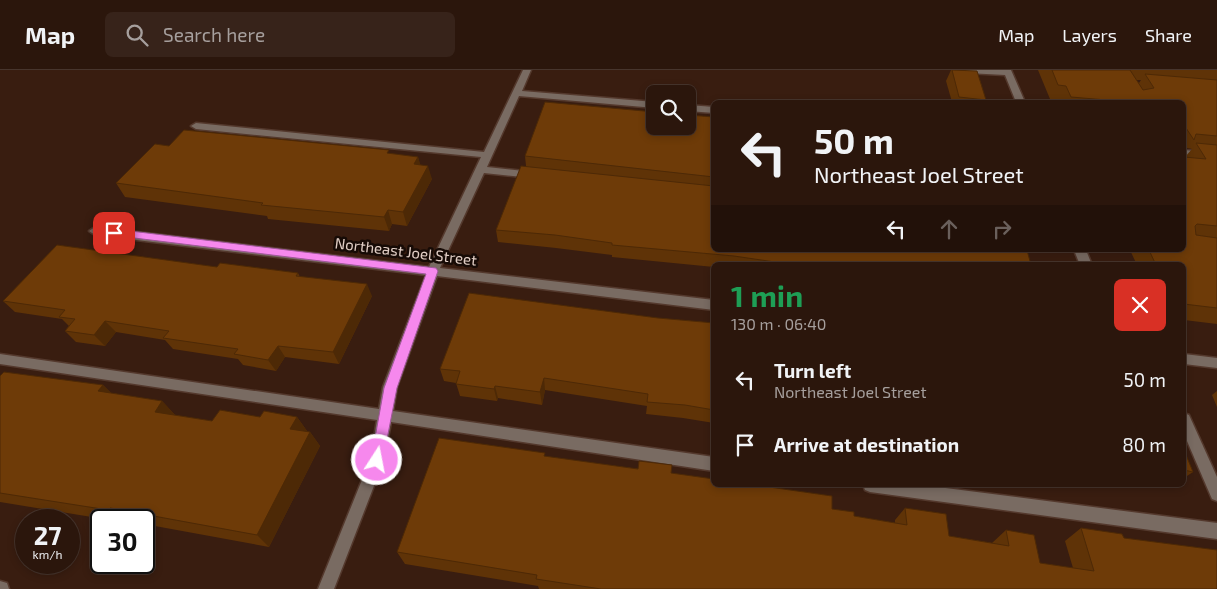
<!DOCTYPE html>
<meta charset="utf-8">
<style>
body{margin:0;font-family:"Exo 2",sans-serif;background:#37231a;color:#f1f3f6;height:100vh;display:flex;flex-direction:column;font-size:19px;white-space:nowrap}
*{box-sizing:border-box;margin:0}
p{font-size:16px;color:#a69f9d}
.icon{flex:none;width:28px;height:28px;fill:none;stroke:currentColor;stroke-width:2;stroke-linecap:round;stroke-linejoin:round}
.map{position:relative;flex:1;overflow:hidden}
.drawer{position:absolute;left:711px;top:192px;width:475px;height:225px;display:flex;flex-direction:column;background:#2b160c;border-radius:8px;box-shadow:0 2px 8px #0003,0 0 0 1px #47352d}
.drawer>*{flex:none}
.guide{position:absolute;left:711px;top:30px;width:475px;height:152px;border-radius:8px;box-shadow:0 2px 8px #0003,0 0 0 1px #47352d;background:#2b160c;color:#f1f3f6;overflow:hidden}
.fabs{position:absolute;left:646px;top:15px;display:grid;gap:10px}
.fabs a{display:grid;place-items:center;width:50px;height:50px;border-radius:8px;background:#2b160c;box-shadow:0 2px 8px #0003,0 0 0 1px #47352d;font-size:25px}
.speed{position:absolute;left:15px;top:439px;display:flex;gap:10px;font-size:25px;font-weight:700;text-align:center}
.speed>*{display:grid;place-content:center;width:65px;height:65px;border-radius:50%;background:#2b160c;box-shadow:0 2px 8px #0003,0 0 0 1px #47352d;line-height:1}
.speed small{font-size:12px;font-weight:400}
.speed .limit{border:2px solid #111;border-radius:8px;background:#fff;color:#111}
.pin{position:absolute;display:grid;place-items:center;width:42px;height:42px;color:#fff;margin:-21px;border-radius:10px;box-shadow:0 2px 8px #0006}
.me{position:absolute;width:55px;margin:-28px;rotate:11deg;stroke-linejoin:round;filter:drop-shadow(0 0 4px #0008)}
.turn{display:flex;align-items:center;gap:18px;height:105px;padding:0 20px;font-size:22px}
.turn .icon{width:65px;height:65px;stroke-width:2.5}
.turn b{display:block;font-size:35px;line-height:42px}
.lanes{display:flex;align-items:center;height:48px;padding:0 20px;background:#0003;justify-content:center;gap:25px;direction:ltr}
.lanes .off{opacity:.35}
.round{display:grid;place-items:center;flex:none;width:52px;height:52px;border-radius:8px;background:#37231a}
.overview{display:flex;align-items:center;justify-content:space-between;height:85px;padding:0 20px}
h1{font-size:30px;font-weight:700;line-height:38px;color:#1e9e55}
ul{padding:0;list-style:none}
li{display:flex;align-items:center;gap:15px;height:65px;padding:0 20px}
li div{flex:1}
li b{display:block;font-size:19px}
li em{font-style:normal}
header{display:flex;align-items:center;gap:30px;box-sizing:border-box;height:70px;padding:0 25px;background:#2b160c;border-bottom:1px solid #47352d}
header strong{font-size:24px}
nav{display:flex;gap:28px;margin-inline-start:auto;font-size:18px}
.search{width:350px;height:45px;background:#37231a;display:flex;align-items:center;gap:12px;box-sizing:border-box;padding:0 18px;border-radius:8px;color:#a69f9d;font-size:19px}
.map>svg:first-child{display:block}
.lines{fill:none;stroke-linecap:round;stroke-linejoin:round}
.minor-casing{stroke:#54392d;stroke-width:3}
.minor{fill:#796b62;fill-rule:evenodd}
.wall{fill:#5f3307;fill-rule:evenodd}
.shaded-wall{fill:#4d2906}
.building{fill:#6e3b08;stroke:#4d2906}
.route{fill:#f688ed;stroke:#a0589a}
.labels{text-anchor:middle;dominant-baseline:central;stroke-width:5;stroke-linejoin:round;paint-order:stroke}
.street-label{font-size:15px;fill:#e1cec5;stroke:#170b06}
</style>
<header>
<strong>Map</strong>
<div class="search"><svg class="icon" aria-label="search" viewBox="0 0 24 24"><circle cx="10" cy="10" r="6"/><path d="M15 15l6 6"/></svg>Search here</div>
<nav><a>Map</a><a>Layers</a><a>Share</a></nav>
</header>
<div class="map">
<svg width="1217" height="519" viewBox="0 0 1217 519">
<rect width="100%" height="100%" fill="#391d10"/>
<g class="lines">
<!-- minor casing -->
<g class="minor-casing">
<g id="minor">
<path d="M523,0H531L522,21L655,32V38L519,26L487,97L533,102L538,105L533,108L484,103L440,198L714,230V240L437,206L397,317L393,341L714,387V401L391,352L384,390L334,519H318L370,390L377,350L0,294V284L379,339L383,317L426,205L95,165L89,161L95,157L429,197L481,87L196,59L191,56L196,53L484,82Z"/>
<path d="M963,0H1011L1025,32H1016L1005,5L967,3Z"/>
<path d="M688,35L714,37V43L688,41Z"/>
<path d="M1184,80L1217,83V89L1184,86Z"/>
<path d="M1074,180H1086L1092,195H1080Z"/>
<path d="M1184,284L1217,288V298L1184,294Z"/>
<path d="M1184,343L1189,345L1217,407V431L1212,429L1184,364Z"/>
<path d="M863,415H922L1217,453V469L870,422L865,420Z"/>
<path d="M0,511L7,513L9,519H0Z"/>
</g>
</g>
<!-- minor -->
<use href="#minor" class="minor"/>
</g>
<!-- wall -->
<g class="wall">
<path d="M951,0H962L986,30L984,32H952L946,11Z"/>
<path d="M1038,0H1217V254L1184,250V195H1137L1130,180H1184L1185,87L1192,79L1187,78L1184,82V32H1059L1058,30L1050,29ZM1136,10H1141L1139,13Z"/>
<path d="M714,47V180L1031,195H714V197L612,187V185L556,178L498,172L496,160L526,96L525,86Z"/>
<path d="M390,84L418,87L420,95L432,109L407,156L392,154L389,161L268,149L267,146L125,127L116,113Z"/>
<path d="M217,197L298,203L300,207L372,226L339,294L285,287L276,301L243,295L238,289L173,279L165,270L116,262L105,276L76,272L65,261L69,256L62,249L15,242L3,231Z"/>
<path d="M658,248L714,253V353L683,348L646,344L647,336L545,320L542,335L498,328L497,331L460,326L456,313L444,311L440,299Z"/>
<path d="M0,306L103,315L111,323L162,331L175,345L212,351L260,347H297L307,361L306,362H310L320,376L269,477L144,454V450H110L0,432Z"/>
<path d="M1217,321V337L1212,325Z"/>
<path d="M1184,380L1193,402L1184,408Z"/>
<path d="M546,387L671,403L832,439L854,446L895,453V450L905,438L949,466L992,473L1006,460L1040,493L1073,498L1065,471L1081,458L1124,468L1217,519H539L538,516L405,494L397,482Z"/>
</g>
<!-- shaded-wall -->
<g class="shaded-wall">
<path d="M418,87L422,100L414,94Z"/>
<path d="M428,96L432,109L407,156L403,142Z"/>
<path d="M388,140L392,154L389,161L384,147Z"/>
<path d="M367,214L372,226L339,294L333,282Z"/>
<path d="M105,251L116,262L105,276L94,265Z"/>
<path d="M278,276L285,287L276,301L268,290Z"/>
<path d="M544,308L545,320L542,335L540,322Z"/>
<path d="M103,315L118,330L98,321Z"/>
<path d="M495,316L498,328L497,331L494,319Z"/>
<path d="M162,331L176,346L155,342Z"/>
<path d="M297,347L307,361L300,373L290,359Z"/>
<path d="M310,362L320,376L269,477L257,465Z"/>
<path d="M110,438L126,450H122L108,440Z"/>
</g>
<!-- building -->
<g class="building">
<path d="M952,0L977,1L986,30L959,27Z"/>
<path d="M1052,0H1130L1143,20L1154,18L1145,4L1217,10V66L1196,64L1194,70L1184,55V32H1130L1071,27L1066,16L1058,15Z"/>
<path d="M545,32L655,42V56H688V45L714,47V107L525,86Z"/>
<path d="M184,60L389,80L387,83L418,87L414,94L428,96L403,142L388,140L384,147L261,135L263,133L116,113L155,74L169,76Z"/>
<path d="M1196,73L1217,75V156L1197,154L1195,156L1196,165L1217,168V238L1184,234V195H1156L1149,180H1184V87L1206,89Z"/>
<path d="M521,96L714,116V180H1027L1031,195H795L734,186L612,175V173L555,165L496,160Z"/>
<path d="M57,175L217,197L220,193L298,203L296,206L367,214L333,282L278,276L268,290L234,284L238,279L163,268L169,261L105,251L94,265L65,261L75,249L59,247L65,240L3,231Z"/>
<path d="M469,223L658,248L714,253V340L685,335L647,332L648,324L544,308L540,322L495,316L494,319L456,314L460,301L440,299Z"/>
<path d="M4,302L103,315L98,321L162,331L155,342L212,351L220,340L260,347L264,341L297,347L290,359L310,362L257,465L110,438L108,440L0,423V306Z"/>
<path d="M439,368L545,383L544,386L638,399L639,391L672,395L671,403L714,409V415H755L832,426V439L854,442V446L907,455L905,438L946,444L949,466L1009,476L1006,460L1034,465L1040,493L1094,501L1081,458L1122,464L1124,468L1217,480V519H601L536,509L537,505L397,482Z"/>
<path d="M1184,380L1193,402L1184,400Z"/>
</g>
<!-- route -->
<path class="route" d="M114,159L436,198L438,201L397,318L382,395L377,396L372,395L371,390L384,318L426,204L110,165V160Z"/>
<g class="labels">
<!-- street labels -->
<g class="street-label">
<text transform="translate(406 181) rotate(7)">Northeast Joel Street</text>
</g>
</g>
</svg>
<div class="fabs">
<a><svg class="icon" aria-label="search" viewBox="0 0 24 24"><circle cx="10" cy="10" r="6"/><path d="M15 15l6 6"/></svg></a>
</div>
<div class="speed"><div>27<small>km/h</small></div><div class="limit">30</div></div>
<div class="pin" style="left:114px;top:163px;background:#d93025"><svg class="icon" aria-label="arrive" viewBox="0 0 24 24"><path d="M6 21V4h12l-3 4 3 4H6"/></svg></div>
<svg class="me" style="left:377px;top:390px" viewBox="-20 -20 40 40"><circle r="17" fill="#f688ed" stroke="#fff" stroke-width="3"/><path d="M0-11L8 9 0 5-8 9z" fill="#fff"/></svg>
<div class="guide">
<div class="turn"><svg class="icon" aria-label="left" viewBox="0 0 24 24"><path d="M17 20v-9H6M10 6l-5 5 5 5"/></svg><div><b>50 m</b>Northeast Joel Street</div></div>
<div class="lanes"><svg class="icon" aria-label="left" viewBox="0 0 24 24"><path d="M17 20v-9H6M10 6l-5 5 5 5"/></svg><svg class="icon off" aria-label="ahead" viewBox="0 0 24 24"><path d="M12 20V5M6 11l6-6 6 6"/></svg><svg class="icon off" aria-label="right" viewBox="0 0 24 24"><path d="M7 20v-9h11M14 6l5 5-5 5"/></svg></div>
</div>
<section class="drawer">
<div class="overview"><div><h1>1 min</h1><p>130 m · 06:40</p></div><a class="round" style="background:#d93025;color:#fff"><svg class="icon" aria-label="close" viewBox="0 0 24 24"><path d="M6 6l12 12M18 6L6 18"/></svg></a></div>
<ul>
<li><svg class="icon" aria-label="left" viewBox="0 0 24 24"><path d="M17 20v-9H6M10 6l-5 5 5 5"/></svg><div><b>Turn left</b><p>Northeast Joel Street</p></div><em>50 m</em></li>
<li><svg class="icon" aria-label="arrive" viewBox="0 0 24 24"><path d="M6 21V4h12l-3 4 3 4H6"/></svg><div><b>Arrive at destination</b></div><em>80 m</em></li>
</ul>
</section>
</div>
